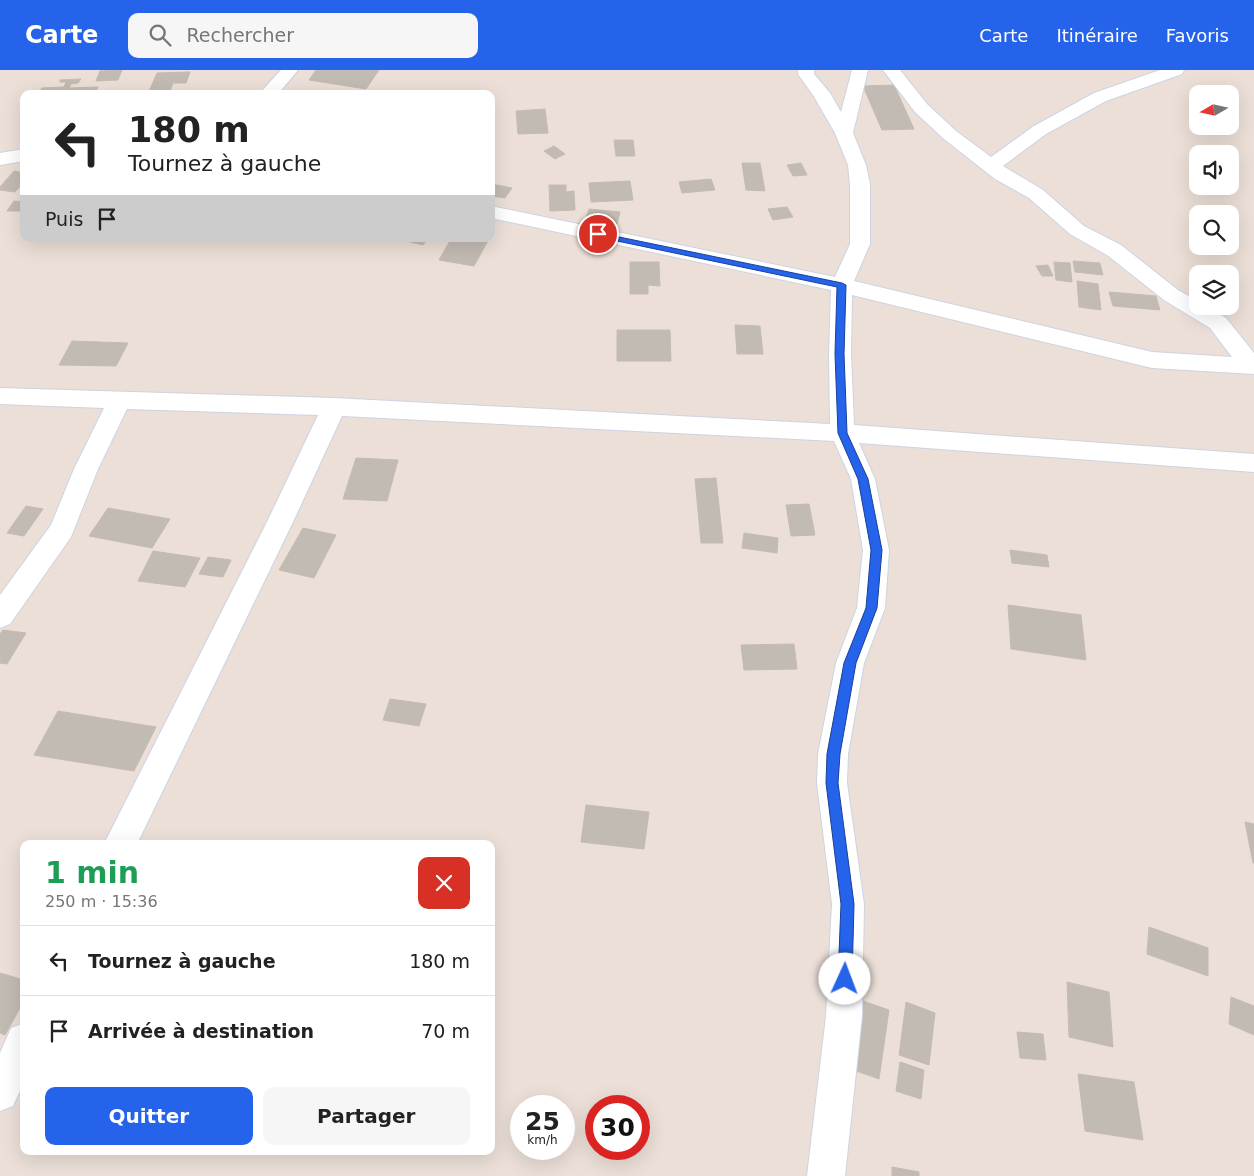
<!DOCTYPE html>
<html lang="fr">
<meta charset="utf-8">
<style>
body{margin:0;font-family:"DejaVu Sans",sans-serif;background:#f6f6f6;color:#222;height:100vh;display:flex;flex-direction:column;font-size:19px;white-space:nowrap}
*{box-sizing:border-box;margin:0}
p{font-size:16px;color:#767676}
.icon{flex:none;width:28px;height:28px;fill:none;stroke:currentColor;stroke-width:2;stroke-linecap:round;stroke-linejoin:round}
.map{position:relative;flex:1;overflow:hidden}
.details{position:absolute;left:20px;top:770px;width:475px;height:315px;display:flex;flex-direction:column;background:#fff;border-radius:10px;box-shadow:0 5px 20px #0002}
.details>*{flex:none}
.hud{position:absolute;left:20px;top:20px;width:475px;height:152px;border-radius:10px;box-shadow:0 5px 20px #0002;background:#fff;color:#222;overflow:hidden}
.needle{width:32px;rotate:261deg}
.tools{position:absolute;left:1189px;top:15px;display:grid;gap:10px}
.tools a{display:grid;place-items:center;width:50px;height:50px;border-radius:10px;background:#fff;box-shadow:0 5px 20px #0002;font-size:25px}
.speed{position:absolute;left:510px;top:1025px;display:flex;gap:10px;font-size:25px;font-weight:700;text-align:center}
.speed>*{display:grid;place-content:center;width:65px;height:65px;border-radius:50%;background:#fff;box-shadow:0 5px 20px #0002;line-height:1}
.speed small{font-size:12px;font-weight:400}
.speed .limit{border:8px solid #d22;background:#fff;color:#111}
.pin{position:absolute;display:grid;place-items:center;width:42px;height:42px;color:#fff;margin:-21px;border:2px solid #fff;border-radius:50%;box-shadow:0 1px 5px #0007}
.me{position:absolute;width:55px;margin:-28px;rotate:2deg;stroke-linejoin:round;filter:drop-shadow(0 0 4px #0008)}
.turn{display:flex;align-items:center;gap:18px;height:105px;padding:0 25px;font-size:22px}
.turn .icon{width:65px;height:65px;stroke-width:2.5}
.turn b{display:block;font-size:35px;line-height:42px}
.then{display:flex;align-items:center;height:48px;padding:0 25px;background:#0003;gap:10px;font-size:19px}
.round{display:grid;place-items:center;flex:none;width:52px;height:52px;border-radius:10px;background:#f6f6f6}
.head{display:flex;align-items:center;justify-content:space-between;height:85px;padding:0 25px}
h1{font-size:30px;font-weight:700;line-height:38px;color:#1e9e55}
.cta{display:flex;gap:10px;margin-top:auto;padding:10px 25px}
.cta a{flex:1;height:58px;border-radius:10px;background:#2563eb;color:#fff;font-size:20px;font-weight:700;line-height:58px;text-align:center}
.cta a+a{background:#f6f6f6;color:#222}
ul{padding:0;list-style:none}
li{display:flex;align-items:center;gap:15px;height:70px;padding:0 25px;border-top:1px solid #e0e0e0}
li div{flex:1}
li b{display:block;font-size:19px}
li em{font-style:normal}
header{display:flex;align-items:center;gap:30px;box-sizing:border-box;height:70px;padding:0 25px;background:#2563eb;color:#fff}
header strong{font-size:24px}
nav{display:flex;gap:28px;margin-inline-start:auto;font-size:18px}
.search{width:350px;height:45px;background:#f6f6f6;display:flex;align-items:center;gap:12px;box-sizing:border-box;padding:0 18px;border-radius:10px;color:#767676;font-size:19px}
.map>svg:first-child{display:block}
.building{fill:#c2bbb3;stroke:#c6bbb1}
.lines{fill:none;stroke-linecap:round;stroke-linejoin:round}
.minor-casing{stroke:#ccd4e2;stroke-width:2}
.minor{fill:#fff;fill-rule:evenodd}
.route{fill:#2563eb;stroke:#184099}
</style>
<header>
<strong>Carte</strong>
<div class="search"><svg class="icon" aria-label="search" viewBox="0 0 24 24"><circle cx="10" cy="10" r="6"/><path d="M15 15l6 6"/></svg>Rechercher</div>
<nav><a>Carte</a><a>Itinéraire</a><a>Favoris</a></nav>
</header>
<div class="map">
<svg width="1254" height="1106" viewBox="0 0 1254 1106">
<rect width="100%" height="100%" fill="#ebdfd7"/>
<!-- building -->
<g class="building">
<path d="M122,0L118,10L96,11L100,1Z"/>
<path d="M316,0H379L366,19L309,10Z"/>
<path d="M190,2L186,13H173L169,24H148L157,3Z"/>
<path d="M81,9L78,13L71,14L69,18L98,17L95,24H38L42,18L64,17L66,12H60V10Z"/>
<path d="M894,15L914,59L882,60L863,16Z"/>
<path d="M545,39L548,63L518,64L516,41Z"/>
<path d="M614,70H633L635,86H616Z"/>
<path d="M554,76L565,84L555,89L544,81Z"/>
<path d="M742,93H760L765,121L746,120Z"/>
<path d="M801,93L807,105L793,106L787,95Z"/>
<path d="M14,101L24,103V112L15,122L0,120V117Z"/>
<path d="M711,109L715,120L682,123L679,112Z"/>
<path d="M630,111L633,130L591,132L589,113Z"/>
<path d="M491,114L512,118L505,128L491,126Z"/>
<path d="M549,115H566V122L574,121L575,140L550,141Z"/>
<path d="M14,131L24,132V141H7Z"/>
<path d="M787,137L793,147L773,150L768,139Z"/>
<path d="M589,139L620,142L617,154L585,151Z"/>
<path d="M398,169H428L423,175Z"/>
<path d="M451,169H489L474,196L439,190Z"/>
<path d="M1073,191L1100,193L1103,205L1075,202Z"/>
<path d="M630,192H659L660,216L648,215V224H630Z"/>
<path d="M1054,192L1070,193L1072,212L1056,210Z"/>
<path d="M1048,195L1053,206H1042L1036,196Z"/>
<path d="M1077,211L1098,214L1101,240L1079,237Z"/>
<path d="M1109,222L1156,226L1160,240L1113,236Z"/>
<path d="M735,255L760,256L763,284H737Z"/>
<path d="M617,260H670L671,291H617Z"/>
<path d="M72,271L128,273L116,296L59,295Z"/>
<path d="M356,388L398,390L387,431L343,429Z"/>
<path d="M716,408L723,473H701L695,409Z"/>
<path d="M809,434L815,465L791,466L786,435Z"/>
<path d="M26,436L43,439L24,466L7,463Z"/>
<path d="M108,438L170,449L152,478L89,466Z"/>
<path d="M303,458L336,465L314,508L279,500Z"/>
<path d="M744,463L778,468L777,483L742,478Z"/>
<path d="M1010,480L1047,485L1049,497L1012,493Z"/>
<path d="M153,481L200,488L185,517L138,511Z"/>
<path d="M208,487L231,490L223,507L199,504Z"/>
<path d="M1008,535L1081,545L1086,590L1011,579Z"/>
<path d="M3,560L26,563L7,594L0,593V564Z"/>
<path d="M794,574L797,599L744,600L741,575Z"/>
<path d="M390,629L426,634L419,656L383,650Z"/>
<path d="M58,641L156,657L134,701L34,685Z"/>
<path d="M586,735L649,742L644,779L581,772Z"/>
<path d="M1245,752L1254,754V793H1253Z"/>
<path d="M1149,857L1208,878V906L1147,884Z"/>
<path d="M0,903L24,910V931L5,965L0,963Z"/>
<path d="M1067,912L1109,922L1113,977L1069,967Z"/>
<path d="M1231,927L1254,936V965L1229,954Z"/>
<path d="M860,930L889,940L879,1009L848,998Z"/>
<path d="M906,932L935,943L929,995L899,985Z"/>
<path d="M1017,962L1043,964L1046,990L1020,988Z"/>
<path d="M900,992L924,1000L921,1029L896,1021Z"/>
<path d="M1078,1004L1134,1012L1143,1070L1085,1061Z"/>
<path d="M892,1097L919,1102V1106H892Z"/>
</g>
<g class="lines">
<!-- minor casing -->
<g class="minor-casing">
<g id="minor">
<path d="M281,0H298L278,24H259Z"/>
<path d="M798,0H814V4L830,23L841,42L852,0H868L853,63L866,95L870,114V174L854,211L1152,282L1232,287L1210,258L1164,230L1107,185L1070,164L1029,128L995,109L944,69L915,42L883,0H900L927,34L956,61L991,87L1034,56L1094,23L1160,0H1184L1182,4L1106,31L1046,64L1003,96L1043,120L1084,156L1121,175L1178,220L1198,231V236H1206L1226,248L1254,283V304L1152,298L852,225L851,284L854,355L1254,384V402L859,373L875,409L889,480L885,538L864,593L848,684L847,713L864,834L862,946L845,1106H807L826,946L832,834L817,713L818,684L836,593L857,538L863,480L851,409L834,371L342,346L293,452L137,774H104L267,452L318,345L127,339L98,399L71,467L10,554L0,558V525L51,455L74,399L104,338L0,334V318L334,328L830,354L829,284L831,220L491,148V136L835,207L850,174V114L848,95L835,63L813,25L798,4Z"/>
<path d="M24,79V91L0,95V83Z"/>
<path d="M24,953V1012L13,1036L0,1041V983L11,958Z"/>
</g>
</g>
<!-- minor -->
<use href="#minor" class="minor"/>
</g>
<!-- route -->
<path class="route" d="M595,162L842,213L846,215L844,284L847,363L868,409L882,480L877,538L856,593L840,684L838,713L854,834L852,909L850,914L845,916L840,914L838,909L841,834L826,713L827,684L844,593L866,538L871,480L858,409L838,363L835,284L837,217L598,167L595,166Z"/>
</svg>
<div class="tools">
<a><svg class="needle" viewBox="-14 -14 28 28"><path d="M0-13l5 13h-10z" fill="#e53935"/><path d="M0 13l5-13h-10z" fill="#767676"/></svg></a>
<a><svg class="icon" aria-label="sound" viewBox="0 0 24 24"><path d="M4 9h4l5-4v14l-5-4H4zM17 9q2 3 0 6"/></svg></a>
<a><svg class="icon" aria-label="search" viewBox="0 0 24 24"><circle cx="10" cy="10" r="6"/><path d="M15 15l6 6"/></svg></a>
<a><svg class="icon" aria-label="layers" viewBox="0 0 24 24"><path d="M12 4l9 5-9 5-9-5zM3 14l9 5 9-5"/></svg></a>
</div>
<div class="speed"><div>25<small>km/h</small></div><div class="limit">30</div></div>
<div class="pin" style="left:598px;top:164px;background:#d93025"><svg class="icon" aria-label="arrive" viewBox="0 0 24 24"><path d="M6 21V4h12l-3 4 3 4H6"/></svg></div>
<svg class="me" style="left:845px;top:909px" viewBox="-20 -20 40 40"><circle r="19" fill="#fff"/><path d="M0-13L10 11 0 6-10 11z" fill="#2563eb"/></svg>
<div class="hud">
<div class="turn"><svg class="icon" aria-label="left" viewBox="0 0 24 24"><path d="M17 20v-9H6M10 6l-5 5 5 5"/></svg><div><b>180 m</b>Tournez à gauche</div></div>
<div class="then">Puis<svg class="icon" aria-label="arrive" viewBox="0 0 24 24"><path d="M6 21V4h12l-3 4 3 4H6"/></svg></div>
</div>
<section class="details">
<div class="head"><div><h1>1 min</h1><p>250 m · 15:36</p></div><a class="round" style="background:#d93025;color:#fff"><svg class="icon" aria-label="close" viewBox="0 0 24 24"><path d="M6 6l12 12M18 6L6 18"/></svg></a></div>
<ul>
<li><svg class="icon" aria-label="left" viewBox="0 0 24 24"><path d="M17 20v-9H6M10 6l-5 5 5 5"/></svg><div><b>Tournez à gauche</b></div><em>180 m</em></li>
<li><svg class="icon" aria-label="arrive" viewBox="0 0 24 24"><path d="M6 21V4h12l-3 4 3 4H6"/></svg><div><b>Arrivée à destination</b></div><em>70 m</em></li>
</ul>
<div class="cta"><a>Quitter</a><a>Partager</a></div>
</section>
</div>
